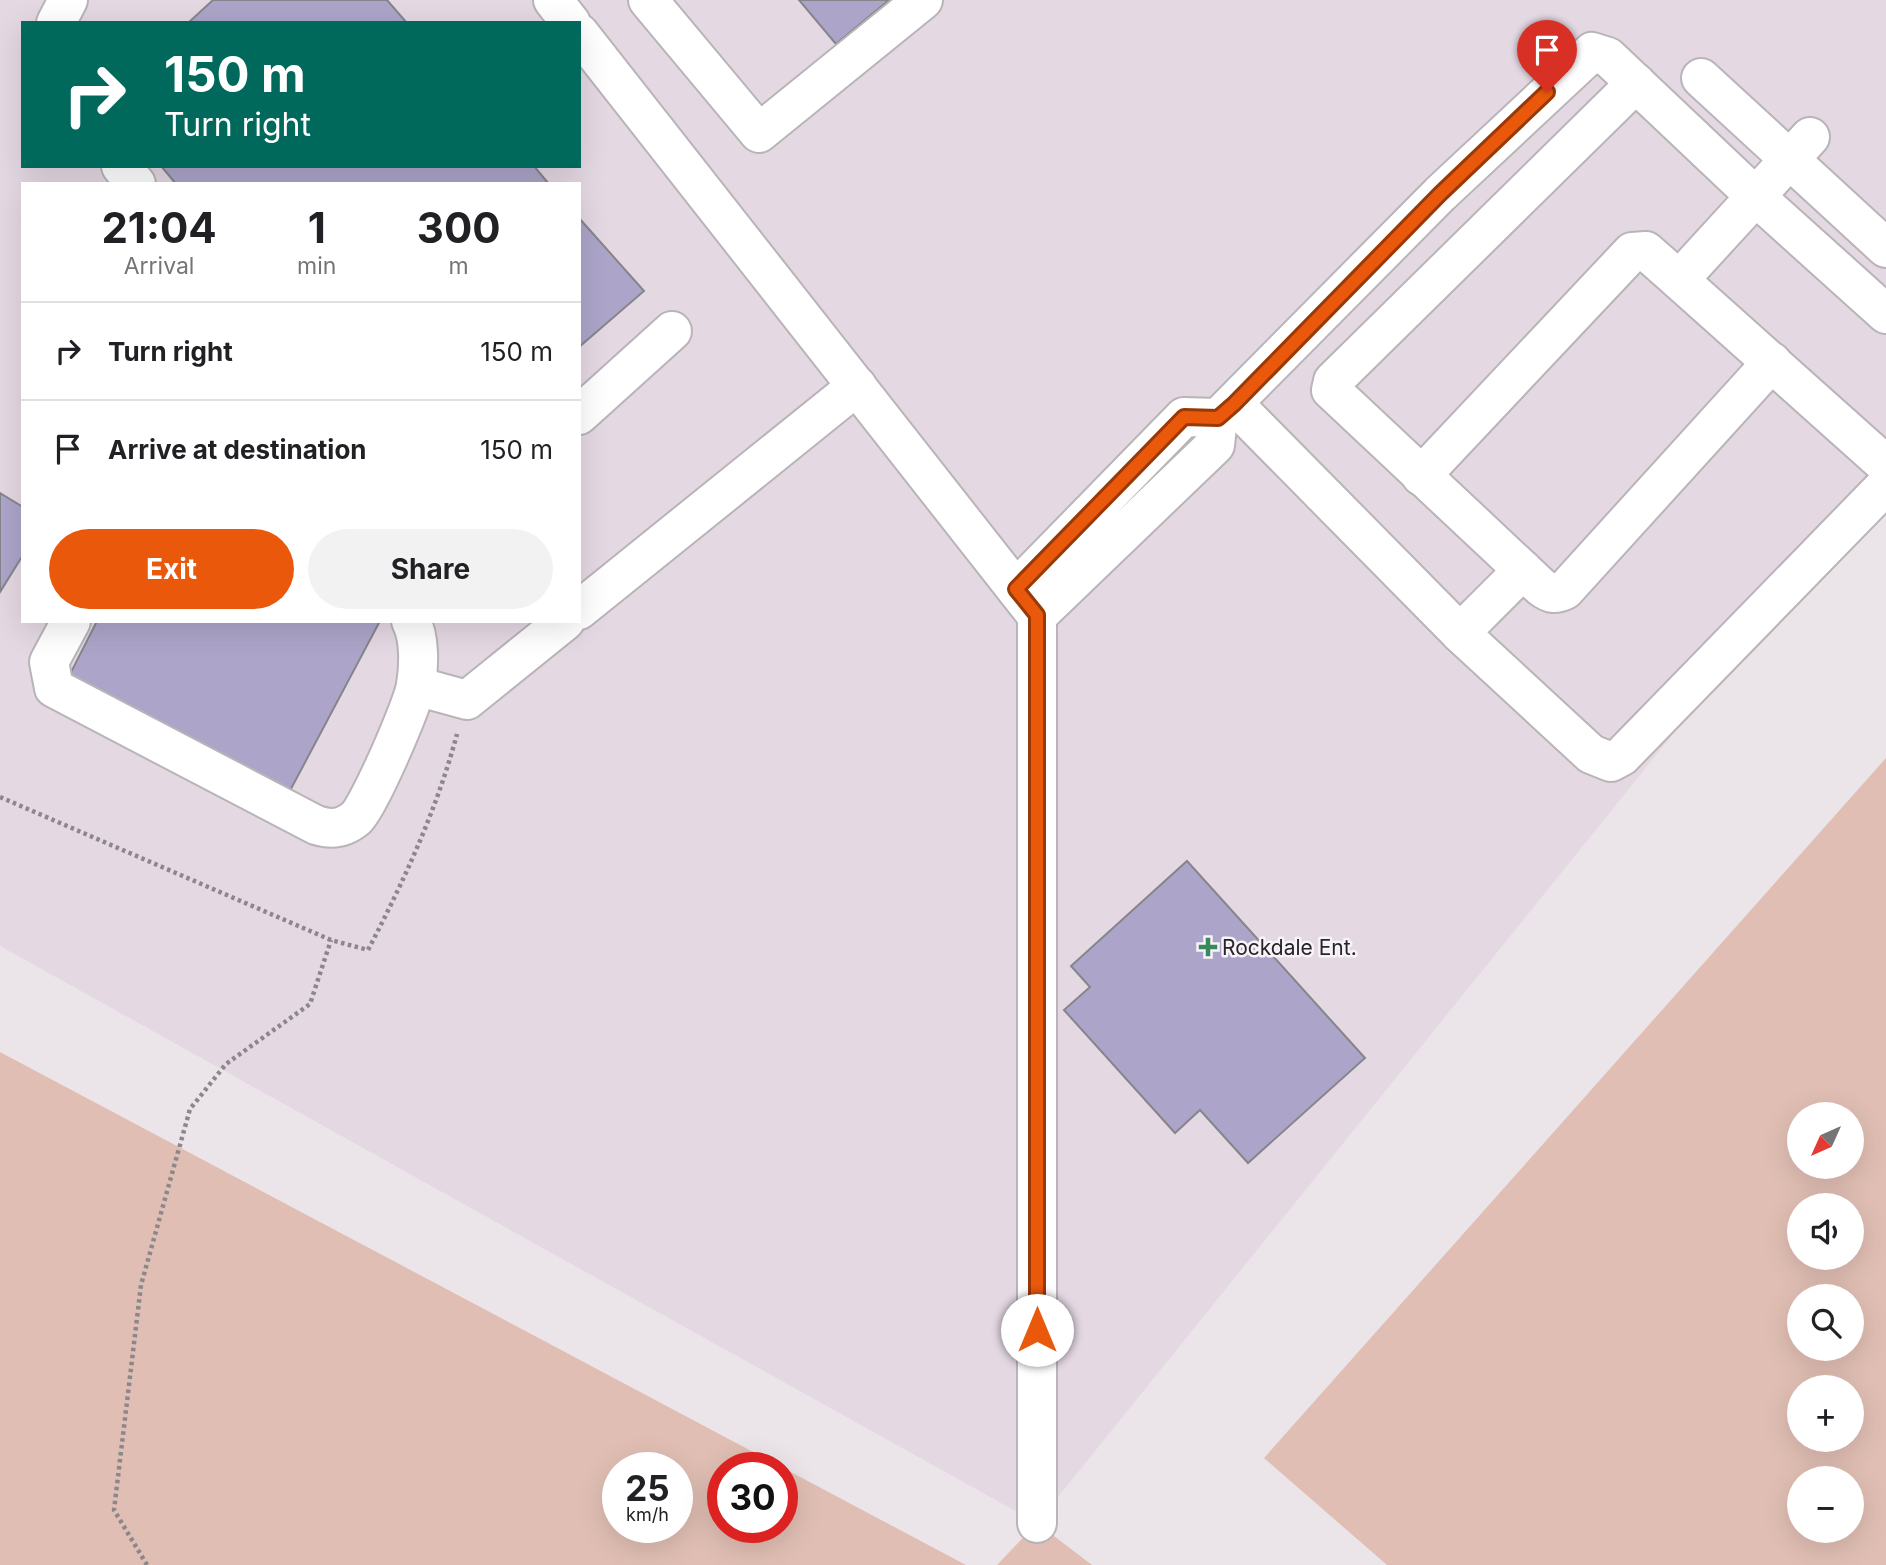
<!DOCTYPE html>
<meta charset="utf-8">
<style>
body{margin:0;font-family:Inter,sans-serif;background:#f2f2f2;color:#202124;height:100vh;display:flex;flex-direction:column;font-size:26px;white-space:nowrap}
*{box-sizing:border-box;margin:0}
p{font-size:23px;color:#757577}
.icon{flex:none;width:38px;height:38px;fill:none;stroke:currentColor;stroke-width:2;stroke-linecap:round;stroke-linejoin:round}
.map{position:relative;flex:1;overflow:hidden}
.drawer{position:absolute;left:21px;top:182px;width:560px;height:441px;display:flex;flex-direction:column;background:#fff;border-radius:0px;box-shadow:0 7px 28px #0002}
.drawer>*{flex:none}
.guide{position:absolute;left:21px;top:21px;width:560px;height:147px;border-radius:0px;box-shadow:0 7px 28px #0002;background:#00695c;color:#fff;overflow:hidden}
.needle{width:46px;rotate:225deg}
.tools{position:absolute;left:1787px;top:1102px;display:grid;gap:14px}
.tools a{display:grid;place-items:center;width:77px;height:77px;border-radius:50%;background:#fff;box-shadow:0 7px 28px #0002;font-size:35px}
.speed{position:absolute;left:602px;top:1452px;display:flex;gap:14px;font-size:35px;font-weight:700;text-align:center}
.speed>*{display:grid;place-content:center;width:91px;height:91px;border-radius:50%;background:#fff;box-shadow:0 7px 28px #0002;line-height:1}
.speed small{font-size:18px;font-weight:400}
.speed .limit{border:10px solid #d22;background:#fff;color:#111}
.pin{position:absolute;display:grid;place-items:center;width:60px;height:60px;color:#fff;margin:-72px -30px;border-radius:50% 50% 50% 0;rotate:-45deg;box-shadow:0 0 7px #0007}
.pin .icon{rotate:45deg}
.me{position:absolute;width:77px;margin:-38px;rotate:0deg;stroke-linejoin:round;filter:drop-shadow(0 0 5px #0008)}
.turn{display:flex;align-items:center;gap:24px;height:147px;padding:0 28px;font-size:32px}
.turn .icon{width:91px;height:91px;stroke-width:2.5}
.turn b{display:block;font-size:49px;line-height:60px}
.eta{display:flex;justify-content:space-evenly;align-items:center;height:119px;text-align:center}
.eta b{font-size:42px;font-weight:700;line-height:49px}
.button{display:flex;gap:14px;margin-top:auto;padding:14px 28px}
.button a{flex:1;height:80px;border-radius:42px;background:#ea580c;color:#fff;font-size:28px;font-weight:700;line-height:80px;text-align:center}
.button a+a{background:#f2f2f2;color:#202124}
ul{padding:0;list-style:none}
li{display:flex;align-items:center;gap:21px;height:98px;padding:0 28px;border-top:2px solid #e0e0e0}
li div{flex:1}
li b{display:block;font-size:26px}
li em{font-style:normal}
.map>svg:first-child{display:block}
.built{fill:#e4d8e3;fill-rule:evenodd}
.green{fill:#e0beb3;fill-rule:evenodd}
.building{fill:#aca5c9;stroke:#86858b;stroke-width:2}
.lines{fill:none;stroke-linecap:round;stroke-linejoin:round}
.minor-casing{stroke:#b9b4b8;stroke-width:42}
.path{stroke:#8b878b;stroke-width:4.5;stroke-dasharray:3.5 3.5;stroke-linecap:butt}
.minor{stroke:#fff;stroke-width:38}
.route-casing{stroke:#983908;stroke-width:18}
.route{stroke:#ea580c;stroke-width:12}
.poi-dot{fill:#37895b;stroke:#f8f3f8;stroke-width:2.5}
.labels{text-anchor:middle;dominant-baseline:central;stroke-width:5;stroke-linejoin:round;paint-order:stroke}
.poi-label{font-size:21px;fill:#272527;stroke:#f8f3f8;text-anchor:start}
</style>
<div class="map">
<svg width="1886" height="1565" viewBox="0 0 1886 1565">
<rect width="100%" height="100%" fill="#ebe5ea"/>
<!-- built -->
<path class="built" d="M0,0H1886V470L1037,1523L0,946ZM23,23H579V166H23ZM23,184H579V621H23Z"/>
<!-- green -->
<g class="green">
<path d="M1886,758V1565H1387L1264,1458ZM1799,1115H1852V1167H1799ZM1799,1206H1852V1258H1799ZM1799,1297H1852V1349H1799ZM1799,1388H1852V1440H1799ZM1799,1479H1852V1531H1799Z"/>
<path d="M0,1052L966,1565H0ZM618,1468H677V1528H618ZM723,1468H782V1528H723Z"/>
<path d="M1037,1523L1092,1565H997Z"/>
</g>
<!-- building -->
<g class="building">
<path d="M213,0H387L407,23H188Z"/>
<path d="M799,0H889L836,44Z"/>
<path d="M161,166H534L549,184H176Z"/>
<path d="M579,218L644,291L579,347Z"/>
<path d="M0,493L23,507V555L0,592Z"/>
<path d="M97,621H380L284,802L65,684Z"/>
<path d="M1187,861L1365,1058L1248,1163L1200,1110L1175,1133L1064,1010L1090,987L1071,966Z"/>
</g>
<g class="lines">
<!-- minor casing -->
<g class="minor-casing">
<g id="minor">
<path d="M553,0L571,23"/>
<path d="M648,0L759,133L923,0"/>
<path d="M56,23L68,0"/>
<path d="M579,33L1037,616V1523"/>
<path d="M1701,78L1886,248"/>
<path d="M1636,83L1333,381L1331,390L1541,587C1550,594 1555,595 1565,590L1772,362"/>
<path d="M1810,137L1679,280L1886,465"/>
<path d="M121,166L136,184"/>
<path d="M1234,404L1460,633L1591,754L1611,762L1622,756L1886,485"/>
<path d="M579,415L672,331"/>
<path d="M1218,418L1440,194L1592,52L1608,57L1755,196L1886,314"/>
<path d="M1421,476L1632,252L1646,251L1679,280"/>
<path d="M1016,589L1184,417L1218,418L1215,445L1037,616"/>
<path d="M579,610L857,386"/>
<path d="M71,621L49,662L54,688L316,825C331,830 343,829 356,818C369,806 413,705 416,685C419,666 420,638 411,621"/>
<path d="M1460,633L1523,570"/>
<path d="M416,686L467,700L565,621"/>
</g>
</g>
<!-- path -->
<g class="path">
<path d="M0,797L331,940L368,950C404,881 437,809 457,734"/>
<path d="M147,1565L114,1510L141,1285L190,1109L226,1064L310,1004L331,940"/>
</g>
<!-- minor -->
<use href="#minor" class="minor"/>
</g>
<g class="lines">
<!-- route casing -->
<g class="route-casing">
<path id="route" d="M1037,1330V615L1016,589L1184,417L1218,418L1234,404L1440,194L1547,92"/>
</g>
<!-- route -->
<use href="#route" class="route"/>
</g>
<!-- markers -->
<path class="poi-dot" d="M1204.5 936.5h7v7h7v7h-7v7h-7v-7h-7v-7h7z"/>
<g class="labels">
<!-- poi labels -->
<g class="poi-label">
<text x="1222" y="947">Rockdale Ent.</text>
</g>
</g>
</svg>
<div class="tools">
<a><svg class="needle" viewBox="-14 -14 28 28"><path d="M0-13l5 13h-10z" fill="#e53935"/><path d="M0 13l5-13h-10z" fill="#757577"/></svg></a>
<a><svg class="icon" aria-label="sound" viewBox="0 0 24 24"><path d="M4 9h4l5-4v14l-5-4H4zM17 9q2 3 0 6"/></svg></a>
<a><svg class="icon" aria-label="search" viewBox="0 0 24 24"><circle cx="10" cy="10" r="6"/><path d="M15 15l6 6"/></svg></a>
<a>+</a>
<a>−</a>
</div>
<div class="speed"><div>25<small>km/h</small></div><div class="limit">30</div></div>
<div class="pin" style="left:1547px;top:92px;background:#d93025"><svg class="icon" aria-label="arrive" viewBox="0 0 24 24"><path d="M6 21V4h12l-3 4 3 4H6"/></svg></div>
<svg class="me" style="left:1037px;top:1330px" viewBox="-20 -20 40 40"><circle r="19" fill="#fff"/><path d="M0-13L10 11 0 6-10 11z" fill="#ea580c"/></svg>
<div class="guide">
<div class="turn"><svg class="icon" aria-label="right" viewBox="0 0 24 24"><path d="M7 20v-9h11M14 6l5 5-5 5"/></svg><div><b>150 m</b>Turn right</div></div>
</div>
<section class="drawer">
<div class="eta">
<div><b>21:04</b><p>Arrival</p></div>
<div><b>1</b><p>min</p></div>
<div><b>300</b><p>m</p></div>
</div>
<ul>
<li><svg class="icon" aria-label="right" viewBox="0 0 24 24"><path d="M7 20v-9h11M14 6l5 5-5 5"/></svg><div><b>Turn right</b></div><em>150 m</em></li>
<li><svg class="icon" aria-label="arrive" viewBox="0 0 24 24"><path d="M6 21V4h12l-3 4 3 4H6"/></svg><div><b>Arrive at destination</b></div><em>150 m</em></li>
</ul>
<div class="button"><a>Exit</a><a>Share</a></div>
</section>
</div>
